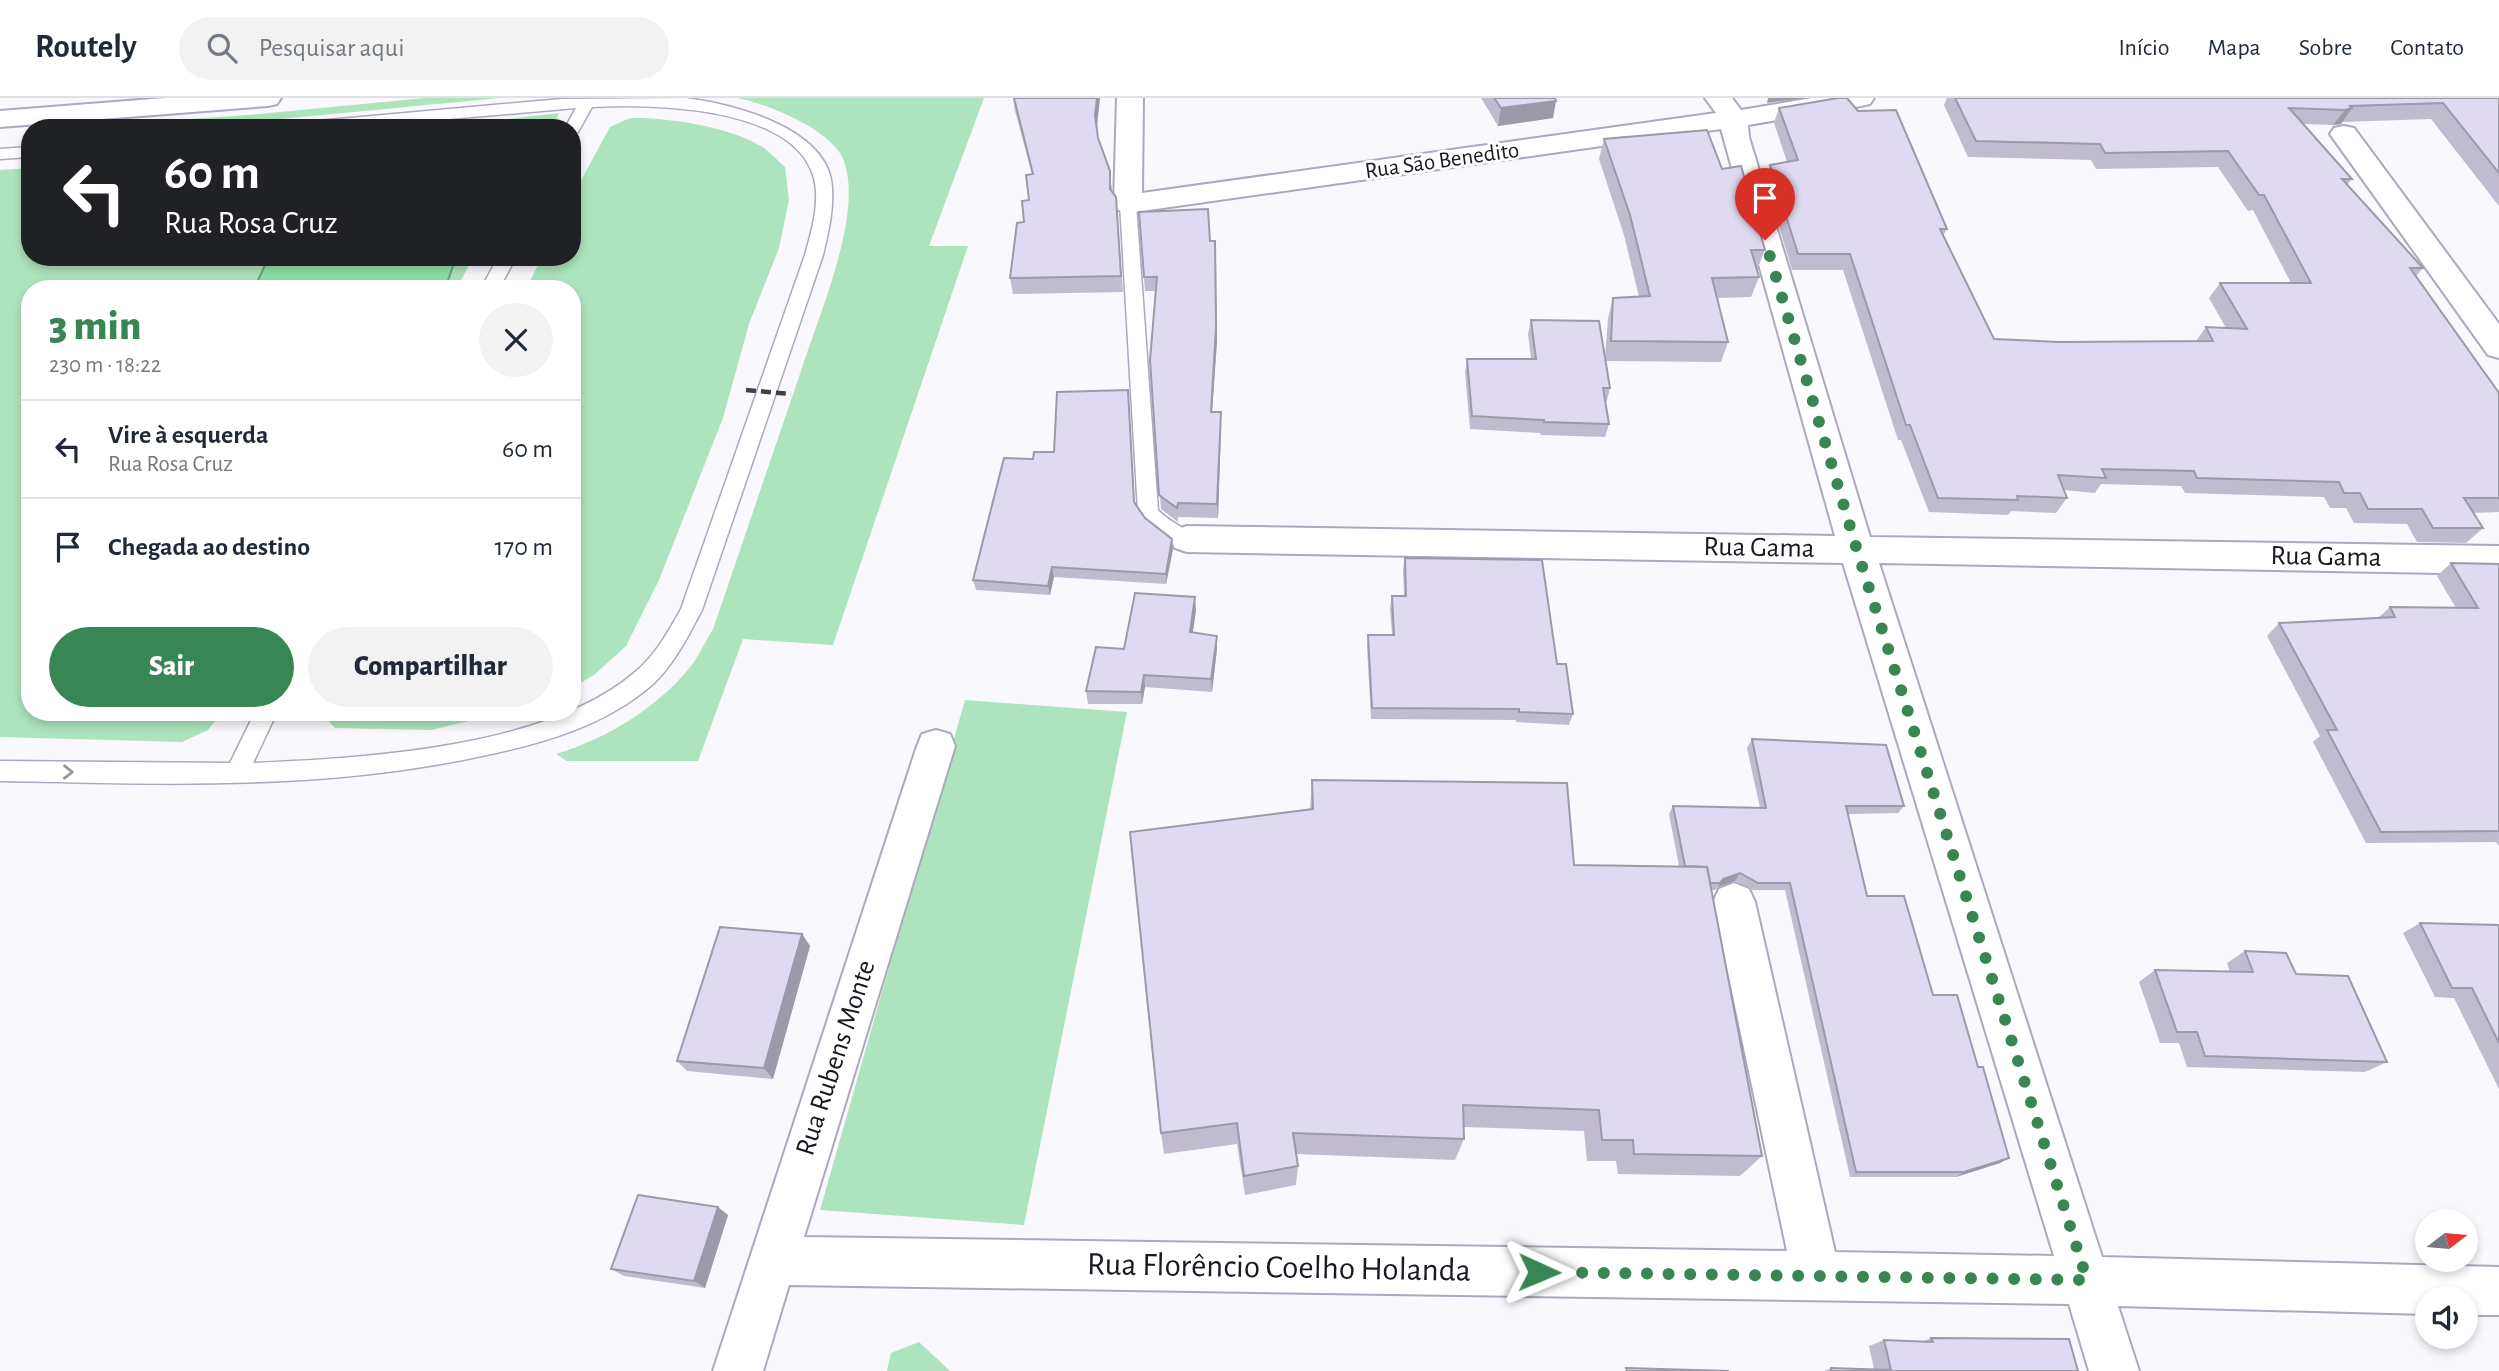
<!DOCTYPE html>
<html lang="pt">
<meta charset="utf-8">
<style>
body{margin:0;font-family:"Alegreya Sans",sans-serif;background:#f2f2f3;color:#1f2937;height:100vh;display:flex;flex-direction:column;font-size:26px;white-space:nowrap}
*{box-sizing:border-box;margin:0}
p{font-size:23px;color:#747a83}
.icon{flex:none;width:38px;height:38px;fill:none;stroke:currentColor;stroke-width:2;stroke-linecap:round;stroke-linejoin:round}
.map{position:relative;flex:1;overflow:hidden}
.drawer{position:absolute;left:21px;top:182px;width:560px;height:441px;display:flex;flex-direction:column;background:#fff;border-radius:28px;box-shadow:0 4px 10px #0003}
.drawer>*{flex:none}
.hud{position:absolute;left:21px;top:21px;width:560px;height:147px;border-radius:28px;box-shadow:0 4px 10px #0003;background:#202124;color:#fff;overflow:hidden}
.needle{width:46px;rotate:74deg}
.fabs{position:absolute;left:2415px;top:1111px;display:grid;gap:14px}
.fabs a{display:grid;place-items:center;width:63px;height:63px;border-radius:50%;background:#fff;box-shadow:0 4px 10px #0003;font-size:35px}
.pin{position:absolute;display:grid;place-items:center;width:60px;height:60px;color:#fff;margin:-72px -30px;border-radius:50% 50% 50% 0;rotate:-45deg;box-shadow:0 0 7px #0007}
.pin .icon{rotate:45deg}
.me{position:absolute;width:77px;margin:-38px;rotate:91deg;stroke-linejoin:round;filter:drop-shadow(0 0 5px #0008)}
.turn{display:flex;align-items:center;gap:24px;height:147px;padding:0 28px;font-size:32px}
.turn .icon{width:91px;height:91px;stroke-width:2.5}
.turn b{display:block;font-size:49px;line-height:60px}
.round{display:grid;place-items:center;flex:none;width:74px;height:74px;border-radius:37px;background:#f2f2f3}
.head{display:flex;align-items:center;justify-content:space-between;height:119px;padding:0 28px}
h1{font-size:42px;font-weight:800;line-height:52px;color:#398655}
.action{display:flex;gap:14px;margin-top:auto;padding:14px 28px}
.action a{flex:1;height:80px;border-radius:42px;background:#398655;color:#fff;font-size:28px;font-weight:800;line-height:80px;text-align:center}
.action a+a{background:#f2f2f3;color:#1f2937}
ul{padding:0;list-style:none}
li{display:flex;align-items:center;gap:21px;height:98px;padding:0 28px;border-top:2px solid #e0e1e3}
li div{flex:1}
li b{display:block;font-size:26px}
li em{font-style:normal}
header{display:flex;align-items:center;gap:42px;box-sizing:border-box;height:98px;padding:0 35px;background:#fff;border-bottom:2px solid #e0e1e3}
header strong{font-size:33px}
nav{display:flex;gap:38px;margin-inline-start:auto;font-size:24px}
.search{width:490px;height:63px;background:#f2f2f3;display:flex;align-items:center;gap:18px;box-sizing:border-box;padding:0 24px;border-radius:38px;color:#747a83;font-size:26px}
.map>svg:first-child{display:block}
.green{fill:#ade4bd}
.water{fill:#8ee1a7;stroke:#6ba47e;stroke-width:2}
.lines{fill:none;stroke-linecap:round;stroke-linejoin:round}
.lane-casing{stroke:#ada8be;stroke-width:3}
.street-casing{stroke:#ada8be;stroke-width:4}
.lane{fill:#fff;fill-rule:evenodd}
.street{fill:#fff;fill-rule:evenodd}
.rail{stroke:#414047;stroke-width:4.5;stroke-dasharray:10 5;stroke-linecap:butt}
.wall{fill:#c0bbcf}
.shaded-wall{fill:#9c99a9}
.building{fill:#dfdaf1;stroke:#9c99a9;stroke-width:2}
.oneway{stroke:#98979a}
.route{stroke:#398655;stroke-width:12;stroke-dasharray:0 21.6}
.labels{text-anchor:middle;dominant-baseline:central;stroke-width:6;stroke-linejoin:round;paint-order:stroke}
.far-street-label{font-size:23px;fill:#19171f;stroke:#fff}
.street-label{font-size:28px;fill:#19171f;stroke:#fff}
.near-street-label{font-size:33px;fill:#19171f;stroke:#fff}
</style>
<header>
<strong>Routely</strong>
<div class="search"><svg class="icon" aria-label="search" viewBox="0 0 24 24"><circle cx="10" cy="10" r="6"/><path d="M15 15l6 6"/></svg>Pesquisar aqui</div>
<nav><a>Início</a><a>Mapa</a><a>Sobre</a><a>Contato</a></nav>
</header>
<div class="map">
<svg width="2499" height="1273" viewBox="0 0 2499 1273">
<rect width="100%" height="100%" fill="#f9f8fd"/>
<!-- green -->
<g class="green">
<path d="M425,0H500L186,30H62L248,17Z"/>
<path d="M737,0H984L929,148H968L833,547L743,541L698,663H567L556,656C607,641 662,607 694,564C701,553 707,541 713,531C742,447 770,363 799,279C815,229 837,178 846,126C849,106 851,83 844,63C834,33 767,5 737,0Z"/>
<path d="M559,15L552,30H434Z"/>
<path d="M630,20C667,19 733,29 764,50C771,55 778,63 785,69L789,102L779,150L749,226L723,320L659,482L626,548L594,577L572,590V191H526L542,159H572V99L610,29Z"/>
<path d="M30,70V159H265L266,165L254,191H30V614H222L208,632L182,644L0,639V72Z"/>
<path d="M451,159H472V162L456,191H445L454,165Z"/>
<path d="M965,602L1127,614L1024,1127L820,1112Z"/>
<path d="M320,614H506L431,632L335,630Z"/>
<path d="M919,1244L950,1273H887L891,1255Z"/>
</g>
<!-- water -->
<path class="water" d="M265,159H451L454,165L445,191H254L266,165Z"/>
<g class="lines">
<!-- lane casing -->
<g class="lane-casing">
<g id="lane">
<path d="M686,0C732,6 820,28 831,81C835,106 829,132 823,157L702,512C688,538 674,567 652,587C605,628 541,646 482,658C322,693 162,686 0,683V663L230,665L255,614H277L253,665C367,660 546,650 634,575C655,558 668,534 681,511L805,157C812,132 821,102 813,77C790,7 650,6 592,9L578,34L572,36V30H565L576,10L345,30H287L295,25L561,1Z"/>
<path d="M30,49V59L0,61V51Z"/>
<path d="M1128,101L1136,106L1158,412C1168,424 1194,434 1197,441L1194,447C1173,453 1148,432 1138,414L1120,106Z"/>
<path d="M498,159H516L499,191H481Z"/>
</g>
</g>
<!-- street casing -->
<g class="street-casing">
<g id="street">
<path d="M165,0H281L277,6L268,8L0,29V13Z"/>
<path d="M1117,0H1143L1142,95L1716,15L1705,0H1732L1741,12L1812,0H1874L1870,6L1861,8L1748,27L1749,39L1870,439L2499,448V476L1879,465L2102,1159L2499,1169V1217H2466V1200H2427V1216L2118,1208L2139,1273H2089L2069,1206L789,1187L763,1273H713L917,648L922,636L936,632L950,636L955,648L804,1139L1787,1153L1713,804L1719,791L1734,785L1749,791L1755,804L1835,1154L2054,1158L1843,465L1187,454L1175,450L1170,441L1175,432L1187,428L1835,438L1721,31L1128,115L1118,112L1114,106Z"/>
<path d="M2344,28L2354,30L2499,226V260L2488,257L2330,36L2334,30Z"/>
</g>
</g>
<!-- lane -->
<use href="#lane" class="lane"/>
<!-- street -->
<use href="#street" class="street"/>
<!-- rail -->
<path class="rail" d="M746,292L791,296"/>
</g>
<!-- wall -->
<g class="wall">
<path d="M1013,0H1100L1097,31L1098,40L1112,89V93L1116,99L1123,194L1013,196L1010,180L1024,124L1029,102L1032,76L1015,13Z"/>
<path d="M1481,0H1555L1553,20L1498,28Z"/>
<path d="M1947,0H2499V108L2431,21L2342,24L2341,26L2333,27L2304,26L2352,81L2347,87L2423,170L2416,178L2499,295V414L2473,415L2483,430L2466,445L2417,444L2407,426L2354,425L2346,410H2330L2324,399L2185,395L2181,388L2101,386L2095,395L2064,392L2067,400L2056,415L2011,413L2008,417L1929,414L1901,342H1898L1843,172H1792L1765,82L1770,67L1787,64L1774,25L1779,10L1947,131L1943,138L1994,241L2059,244L2196,243L2206,229L2226,230L2209,200L2220,185H2291L2253,112L2248,113L2218,69L2096,71L2091,62L1968,59L1944,7Z"/>
<path d="M1604,41L1722,71L1765,152L1757,172L1759,179L1751,199L1717,200L1728,244L1721,264L1606,263L1610,290L1607,303H1605L1609,326L1605,339L1541,337L1540,335L1470,331L1465,274L1467,261H1531L1528,236L1531,222L1605,259L1608,220L1613,200L1639,199L1624,137L1599,61Z"/>
<path d="M1139,114L1210,143L1216,157L1217,243L1212,314L1221,328L1218,420L1178,419V424L1161,411L1150,262L1155,193H1145Z"/>
<path d="M1033,361L1135,405L1145,420L1173,451L1166,486L1054,479L1050,497L976,492L973,482Z"/>
<path d="M1405,460L1557,566L1573,616L1569,627L1516,624V622L1371,621L1367,548L1368,537H1392L1390,510L1392,498H1404L1403,472Z"/>
<path d="M2451,465L2499,466V748L2496,744L2366,745L2313,644L2320,638L2267,538L2279,525L2378,520L2390,509L2456,510L2437,478Z"/>
<path d="M1196,512L1193,534L1217,538V551L1212,594L1145,589L1142,606H1088L1086,593L1124,551Z"/>
<path d="M1752,641L1904,708L1898,715L1848,716L1867,798L1933,897L1978,969L2009,1060L2000,1065L1956,1079H1850L1785,792H1753L1735,783L1718,789L1716,792H1711L1762,1058L1740,1078L1618,1076L1616,1063H1587L1584,1033L1464,1029V1041L1455,1062L1296,1056L1298,1068L1296,1087L1245,1097L1237,1046L1164,1056L1161,1035L1310,711L1312,682L1574,767L1679,768L1669,716L1673,708L1760,710L1747,650Z"/>
<path d="M2420,825L2499,827V991L2454,900L2435,899L2403,835Z"/>
<path d="M802,836L810,848L773,981L687,973L677,963Z"/>
<path d="M2245,853L2387,964L2365,974L2187,969L2179,945H2160L2139,884L2155,872L2230,874L2227,865Z"/>
<path d="M728,1117L705,1190L624,1178L611,1171Z"/>
<path d="M1931,1240L2078,1273H1824L1831,1270L1874,1271L1869,1248L1884,1242L1924,1243Z"/>
</g>
<!-- shaded-wall -->
<g class="shaded-wall">
<path d="M1097,0H1100L1096,33L1095,17Z"/>
<path d="M1768,0H1805L1767,5Z"/>
<path d="M1556,3L1553,20L1498,28L1501,10Z"/>
<path d="M2352,10L2341,26L2333,27L2345,12Z"/>
<path d="M1215,143L1217,243L1211,328V314Z"/>
<path d="M1221,314V328L1218,420L1217,406Z"/>
<path d="M1172,441L1173,451L1166,486V476Z"/>
<path d="M1052,469L1054,479L1050,497L1048,488Z"/>
<path d="M1195,499L1196,512L1191,547L1190,534Z"/>
<path d="M1217,538V551L1212,594L1211,581Z"/>
<path d="M1144,577L1145,589L1142,606L1141,594Z"/>
<path d="M1740,775L1735,783L1718,789L1723,781Z"/>
<path d="M802,836L810,848L773,981L764,970Z"/>
<path d="M2009,1060L2000,1065L1956,1079L1964,1074Z"/>
<path d="M718,1109L728,1117L705,1190L694,1183Z"/>
</g>
<!-- building -->
<g class="building">
<path d="M1014,0H1097L1095,17L1098,40L1110,73V91L1116,99L1121,178L1010,180L1017,125L1024,124L1022,103L1029,102L1026,77L1033,76Z"/>
<path d="M1494,0H1555L1556,3L1501,10Z"/>
<path d="M1838,0H1847L1858,13L1896,12L1947,131H1940L1994,241L2059,244L2213,243L2206,229L2247,231L2220,185H2311L2264,97H2259L2228,53L2105,55L2100,46L1976,43L1955,0H2499V75L2443,5L2350,8L2352,10L2345,12L2289,10L2352,81H2342L2423,170H2410L2499,295V400H2464L2483,430H2433L2422,411H2368L2360,395H2344L2339,384L2197,380L2194,373L2102,371L2106,380L2058,377L2067,400L2017,398L2018,402L1938,400L1910,327H1906L1850,156H1798L1770,67L1798,62L1779,10Z"/>
<path d="M1707,32L1722,71L1741,68L1765,152H1751L1759,179L1712,180L1728,244L1611,243L1613,200L1650,198L1630,117L1604,41Z"/>
<path d="M1208,111L1210,143H1215L1216,229L1211,314H1221L1217,406L1178,405L1177,410L1159,397L1150,262L1157,179H1144L1139,114Z"/>
<path d="M1531,222L1599,223L1610,290H1603L1609,326L1544,324V322L1472,318L1467,261H1536Z"/>
<path d="M1128,292L1134,404L1145,420L1172,441L1166,476L1052,469L1048,488L973,482L1004,360L1033,361L1034,354H1054L1057,294Z"/>
<path d="M1405,460L1542,462L1557,566H1566L1573,616L1519,614V611L1372,610L1368,537H1394L1392,498H1406Z"/>
<path d="M2451,465L2499,466V733L2381,734L2327,632H2337L2279,525L2395,519L2390,509L2478,510Z"/>
<path d="M1135,495L1195,499L1190,534L1217,538L1211,581L1144,577L1141,594L1086,593L1096,549L1124,551Z"/>
<path d="M1752,641L1886,647L1904,708H1846L1867,798H1904L1933,897H1957L1978,969H1983L2009,1060L1964,1074H1856L1790,785H1758L1740,775L1723,781L1720,785H1710L1707,769L1685,768L1673,708L1766,710Z"/>
<path d="M1312,682L1567,685L1574,767L1707,769L1762,1058L1634,1056L1633,1042H1602L1599,1012L1463,1007L1464,1041L1293,1035L1298,1068L1244,1078L1237,1025L1161,1035L1130,734L1313,711Z"/>
<path d="M2420,825L2499,827V945L2472,890H2452Z"/>
<path d="M720,829L802,836L764,970L677,963Z"/>
<path d="M2245,853L2286,855L2296,876L2348,878L2387,964L2205,958L2197,934H2177L2155,872L2253,874Z"/>
<path d="M638,1097L718,1109L694,1183L611,1171Z"/>
<path d="M1931,1240L2069,1241L2078,1273H1831V1270L1891,1272L1884,1242L1933,1244Z"/>
<path d="M1626,1270L1729,1273H1627Z"/>
</g>
<!-- one-way arrows -->
<defs><path id="oneway-chevron" d="M-2-3.5L2.5 0L-2 3.5" fill="none" stroke-width="1.6" stroke-linecap="round" stroke-linejoin="round" transform="scale(1.75)"/></defs>
<use class="oneway" href="#oneway-chevron" transform="translate(68 674) rotate(1)"/>
<g class="lines">
<!-- route -->
<path class="route" d="M1539,1174L2087,1182L1857,452L1765,142"/>
</g>
<g class="labels">
<!-- far-street labels -->
<g class="far-street-label">
<text transform="translate(1442 63) rotate(-8)">Rua São Benedito</text>
</g>
<!-- street labels -->
<g class="street-label">
<text transform="translate(1759 450) rotate(1)">Rua Gama</text>
<text transform="translate(2326 459) rotate(1)">Rua Gama</text>
<text transform="translate(836 960) rotate(-72)">Rua Rubens Monte</text>
</g>
<!-- near-street labels -->
<g class="near-street-label">
<text transform="translate(1279 1170) rotate(1)">Rua Florêncio Coelho Holanda</text>
</g>
</g>
</svg>
<div class="fabs">
<a><svg class="needle" viewBox="-14 -14 28 28"><path d="M0-13l5 13h-10z" fill="#e53935"/><path d="M0 13l5-13h-10z" fill="#747a83"/></svg></a>
<a><svg class="icon" aria-label="sound" viewBox="0 0 24 24"><path d="M4 9h4l5-4v14l-5-4H4zM17 9q2 3 0 6"/></svg></a>
</div>
<div class="pin" style="left:1765px;top:142px;background:#d93025"><svg class="icon" aria-label="arrive" viewBox="0 0 24 24"><path d="M6 21V4h12l-3 4 3 4H6"/></svg></div>
<svg class="me" style="left:1539px;top:1174px" viewBox="-20 -20 40 40"><path d="M0-17L14 15 0 8-14 15z" fill="#398655" stroke="#fff" stroke-width="4"/></svg>
<div class="hud">
<div class="turn"><svg class="icon" aria-label="left" viewBox="0 0 24 24"><path d="M17 20v-9H6M10 6l-5 5 5 5"/></svg><div><b>60 m</b>Rua Rosa Cruz</div></div>
</div>
<section class="drawer">
<div class="head"><div><h1>3 min</h1><p>230 m · 18:22</p></div><a class="round"><svg class="icon" aria-label="close" viewBox="0 0 24 24"><path d="M6 6l12 12M18 6L6 18"/></svg></a></div>
<ul>
<li><svg class="icon" aria-label="left" viewBox="0 0 24 24"><path d="M17 20v-9H6M10 6l-5 5 5 5"/></svg><div><b>Vire à esquerda</b><p>Rua Rosa Cruz</p></div><em>60 m</em></li>
<li><svg class="icon" aria-label="arrive" viewBox="0 0 24 24"><path d="M6 21V4h12l-3 4 3 4H6"/></svg><div><b>Chegada ao destino</b></div><em>170 m</em></li>
</ul>
<div class="action"><a>Sair</a><a>Compartilhar</a></div>
</section>
</div>
